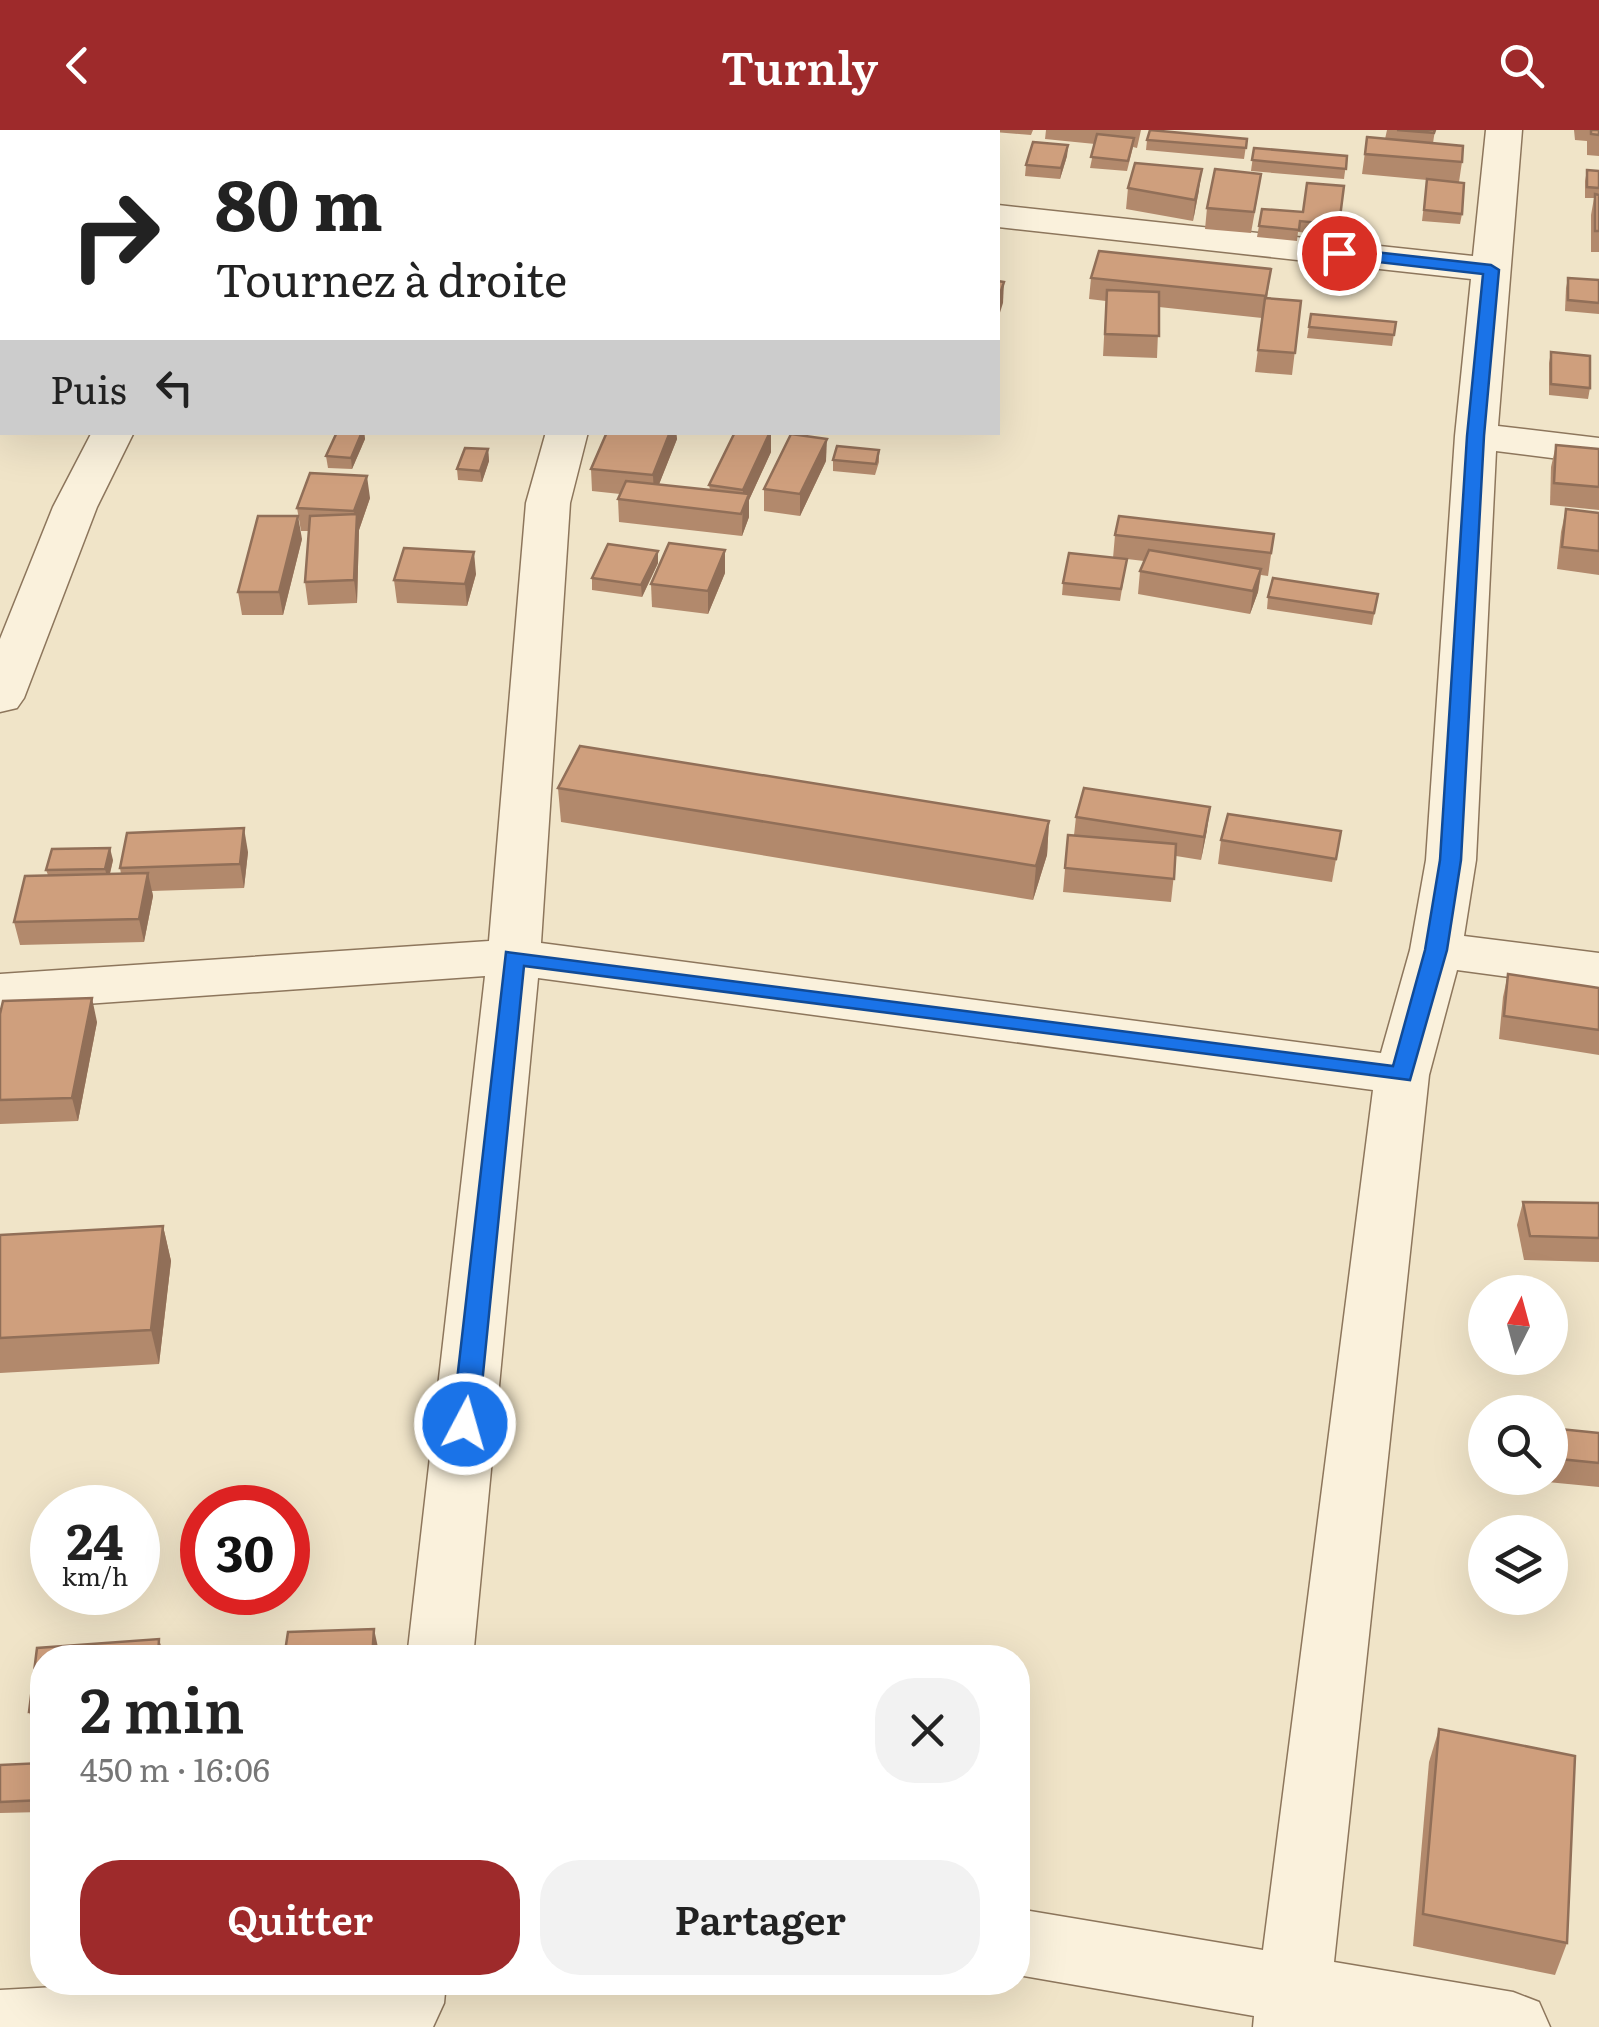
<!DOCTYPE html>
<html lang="fr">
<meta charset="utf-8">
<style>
body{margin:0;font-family:Literata,serif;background:#f2f2f2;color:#222;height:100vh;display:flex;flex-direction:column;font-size:38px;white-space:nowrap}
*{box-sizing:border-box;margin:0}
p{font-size:32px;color:#767676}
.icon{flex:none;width:55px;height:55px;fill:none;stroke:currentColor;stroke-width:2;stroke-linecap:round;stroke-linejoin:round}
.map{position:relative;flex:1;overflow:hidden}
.drawer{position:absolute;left:30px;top:1515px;width:1000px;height:350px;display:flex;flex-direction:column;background:#fff;border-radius:40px;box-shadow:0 10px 40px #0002}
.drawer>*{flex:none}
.hud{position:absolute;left:0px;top:0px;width:1000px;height:305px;box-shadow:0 10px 40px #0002;background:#fff;color:#222;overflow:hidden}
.needle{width:65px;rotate:6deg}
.tools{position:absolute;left:1468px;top:1145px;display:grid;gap:20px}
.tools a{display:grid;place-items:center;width:100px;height:100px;border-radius:50%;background:#fff;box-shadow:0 10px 40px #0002;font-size:50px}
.speed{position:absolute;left:30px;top:1355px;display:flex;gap:20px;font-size:50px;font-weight:700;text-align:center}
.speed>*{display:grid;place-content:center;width:130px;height:130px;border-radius:50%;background:#fff;box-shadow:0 10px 40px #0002;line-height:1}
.speed small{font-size:25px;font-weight:400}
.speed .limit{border:15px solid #d22;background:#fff;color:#111}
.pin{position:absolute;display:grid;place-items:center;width:85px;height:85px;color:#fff;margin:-42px;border:5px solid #fff;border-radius:50%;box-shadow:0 2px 10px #0007}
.me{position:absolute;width:110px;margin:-55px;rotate:6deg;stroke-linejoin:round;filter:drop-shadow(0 0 8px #0008)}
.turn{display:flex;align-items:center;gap:35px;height:210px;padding:0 50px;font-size:45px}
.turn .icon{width:130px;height:130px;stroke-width:2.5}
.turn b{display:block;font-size:70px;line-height:85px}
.then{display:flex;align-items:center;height:95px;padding:0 50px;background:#0003;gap:20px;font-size:38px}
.round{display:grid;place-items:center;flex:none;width:105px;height:105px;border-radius:40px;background:#f2f2f2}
.overview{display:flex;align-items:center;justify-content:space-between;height:170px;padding:0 50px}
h1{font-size:60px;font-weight:600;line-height:75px}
.action{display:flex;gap:20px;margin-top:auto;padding:20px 50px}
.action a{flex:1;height:115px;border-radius:40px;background:#9e2a2b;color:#fff;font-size:40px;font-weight:600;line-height:115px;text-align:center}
.action a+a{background:#f2f2f2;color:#222}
header{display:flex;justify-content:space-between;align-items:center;height:130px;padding:0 50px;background:#9e2a2b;color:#fff;font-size:45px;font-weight:600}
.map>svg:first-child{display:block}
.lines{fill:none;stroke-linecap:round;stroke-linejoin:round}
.minor-casing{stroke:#8d765c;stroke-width:3}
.minor{fill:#faf1dc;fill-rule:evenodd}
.wall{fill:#b2896c}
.shaded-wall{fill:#916f58}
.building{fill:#cf9f7d;stroke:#916f58;stroke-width:2.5}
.route{fill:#1a73e8;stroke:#114b97;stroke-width:2.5}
</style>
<header><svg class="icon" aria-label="back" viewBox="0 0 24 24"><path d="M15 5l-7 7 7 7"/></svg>Turnly<svg class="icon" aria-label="search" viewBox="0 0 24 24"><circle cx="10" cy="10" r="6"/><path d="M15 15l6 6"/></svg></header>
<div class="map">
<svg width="1599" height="1897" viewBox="0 0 1599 1897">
<rect width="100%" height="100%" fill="#f0e4c8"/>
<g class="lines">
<!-- minor casing -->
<g class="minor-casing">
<g id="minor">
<path d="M1486,0H1522L1498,296L1599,308V334L1496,321L1476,730L1464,806L1599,823V859L1457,840L1429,945L1334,1832L1513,1862L1539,1872L1550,1897H1253L1254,1886L1018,1845V1779L1263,1820L1373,960L538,848L473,1528H407L485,846L0,880V844L489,811L526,373L546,302H588L570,373L541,813L1381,923L1410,820L1426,730L1455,306L1471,149L998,97V75L1473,126Z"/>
<rect x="0" y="150" width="2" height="24"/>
<path d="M92,302H134L97,377L24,568L17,578L0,582V509L53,377Z"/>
<path d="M147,1852H446L444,1873L433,1897H0V1860Z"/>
</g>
</g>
<!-- minor -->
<use href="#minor" class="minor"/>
</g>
<!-- wall -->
<g class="wall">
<rect x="754" y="0" width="115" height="2"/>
<path d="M971,0H1033L1031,5Z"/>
<path d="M1046,0H1141L1137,18L1133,17L1127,41L1090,38L1095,14L1045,9Z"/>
<path d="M1387,0H1435L1433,13L1462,32L1459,52L1462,84L1460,94L1422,91L1427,50L1362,44L1367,7L1385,9Z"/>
<path d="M1574,0H1599V26L1587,25V11L1575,10Z"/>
<path d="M1247,9L1244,29L1146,20L1147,10Z"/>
<path d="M1068,15L1067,26L1060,49L1025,46L1026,35Z"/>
<path d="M1254,18L1347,26L1344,49L1251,41Z"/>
<path d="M1587,40L1599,41V122H1591V85L1594,68H1585V51Z"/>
<rect x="0" y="53" width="2" height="100"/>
<path d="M1344,56L1337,105L1298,102L1297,111L1257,107L1262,79L1303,82Z"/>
<path d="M1128,58L1199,60L1193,91L1126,79Z"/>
<path d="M1258,64L1251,103L1205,99L1207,78Z"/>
<path d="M1271,139L1267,168L1301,171L1292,245L1255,242L1262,188L1159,177L1157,228L1103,226L1106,171L1089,169L1091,148Z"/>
<path d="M1568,148L1599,150V184L1565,181L1566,158Z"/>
<path d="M1311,184L1396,192L1392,216L1307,208Z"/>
<path d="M1551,222L1590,258L1588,269L1549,265V233Z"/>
<path d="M337,302H364L365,309L352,339L328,338L326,326Z"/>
<path d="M607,302H676L677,309L659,354L710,360L709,355L735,302H771V322L749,370V387L742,406L619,392L618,369L620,364L592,361L591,339Z"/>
<path d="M1556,315L1599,319V380L1550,375L1551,337Z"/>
<path d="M488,319L489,331L482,352L458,350L457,339Z"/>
<path d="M879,320V332L875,345L833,341V330Z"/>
<path d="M826,331L800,386L764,381V359Z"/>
<path d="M370,368L359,400L357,473L308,475L305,452L309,401H301L297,378Z"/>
<path d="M1566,379L1599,383V445L1557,439L1561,402Z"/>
<path d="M1274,404L1268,446L1261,445L1258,462L1250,484L1138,464L1140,441L1144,431L1127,429L1120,471L1062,465L1063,453L1113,428L1115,405Z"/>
<path d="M302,409L283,485H242L238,462Z"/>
<path d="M658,421V433L642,467L592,460V448Z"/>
<path d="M725,443L708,484L652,477L651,454Z"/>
<path d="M476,444L467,476L397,473L394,450Z"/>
<path d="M1378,464L1372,495L1267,479L1268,467Z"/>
<path d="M558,658L1049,691L1047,725L1033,770L561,692Z"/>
<path d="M1076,687L1207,700L1201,730L1176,726L1171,772L1063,762L1068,705H1074Z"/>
<path d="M1341,701L1332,752L1218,734L1221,710Z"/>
<path d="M248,722L244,758L152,761L153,766L144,812L20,815L14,792L48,745L46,740L113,730L110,744H121L120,738Z"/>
<path d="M1508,844L1599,858V925L1499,909L1503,867Z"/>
<path d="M0,884L97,892L78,991L0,994Z"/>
<path d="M1523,1072L1599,1073V1132L1524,1130L1517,1095Z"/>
<path d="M163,1096L171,1131L159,1234L0,1243V1105Z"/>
<path d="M1550,1298L1599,1303V1357L1507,1348H1550Z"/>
<path d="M159,1509L164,1528H42V1604L37,1605L29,1582L37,1518Z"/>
<path d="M1439,1599L1567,1813L1555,1845L1413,1816L1429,1632Z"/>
<path d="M42,1633V1682L0,1683V1635Z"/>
</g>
<!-- shaded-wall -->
<g class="shaded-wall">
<path d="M1068,15L1067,26L1060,49L1061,38Z"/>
<path d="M1202,39L1199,60L1193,91L1195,70Z"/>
<path d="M1004,152L1003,173L998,189V170Z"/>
<path d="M362,302H364L365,309L352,339L351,328Z"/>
<path d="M670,302H676L677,309L654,367L653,345Z"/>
<path d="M770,302H771V322L749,370V387L742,406L743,360Z"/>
<path d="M827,309L826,331L800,386V364Z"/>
<path d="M488,319L489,331L482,352L480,341Z"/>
<path d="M367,346L370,368L359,400L357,473L354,450L356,395L354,381Z"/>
<path d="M298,386L302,409L283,485L279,462Z"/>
<path d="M725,420V443L708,484V461Z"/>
<path d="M658,421V433L642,467L641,455Z"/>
<path d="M474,422L476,444L467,476L465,454Z"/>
<path d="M1261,439L1258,462L1250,484L1253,461Z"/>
<path d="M1210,677L1207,700L1201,730L1204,707Z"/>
<path d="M1049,691L1047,725L1033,770L1036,736Z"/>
<path d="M244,698L248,722L244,758L240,734Z"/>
<path d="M110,718L113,730L108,751L105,739Z"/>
<path d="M148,743L153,766L144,812L139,789Z"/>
<path d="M92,868L97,892L78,991L72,968Z"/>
<path d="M163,1096L171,1131L159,1234L151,1200Z"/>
<path d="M374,1499L379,1522L378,1528H372Z"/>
<path d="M159,1509L164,1528H158Z"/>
</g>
<!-- building -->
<g class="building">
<path d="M509,0H539L538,2H508Z"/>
<path d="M619,0H685L684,2H618Z"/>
<path d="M772,0H812L811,2H771Z"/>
<path d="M835,0H866L865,2Z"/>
<path d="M886,0H924L923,2H885Z"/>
<path d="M1150,0L1247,9L1246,18L1147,10Z"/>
<path d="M1397,0H1435L1434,3Z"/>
<path d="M1591,0H1599V5L1591,4Z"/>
<path d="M1097,4L1134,8L1128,31L1091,27Z"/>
<path d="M1367,7L1463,16L1462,32L1365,24Z"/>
<path d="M1033,12L1068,15L1061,38L1026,35Z"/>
<path d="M1254,18L1347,26L1346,39L1252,30Z"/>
<path d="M1135,33L1202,39L1195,70L1128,58Z"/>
<path d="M1215,39L1261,44L1254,82L1207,78Z"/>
<path d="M1587,40L1599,41V58L1587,57Z"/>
<path d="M1427,49L1464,53L1462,84L1424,80Z"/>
<path d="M1307,53L1344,56L1339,95L1300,91L1299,100L1259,96L1262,79L1303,82Z"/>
<rect x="0" y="57" width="2" height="22"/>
<path d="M1595,64L1599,65V101H1595Z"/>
<rect x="0" y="97" width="2" height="35"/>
<path d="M1099,121L1271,139L1266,166L1091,148Z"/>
<path d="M1568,148L1599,150V173L1568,170Z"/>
<path d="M998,151L1004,152L998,170Z"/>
<path d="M1107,160L1159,162V206L1105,204Z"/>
<path d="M1265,168L1301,171L1295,223L1258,220Z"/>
<path d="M1311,184L1396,192L1394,205L1309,197Z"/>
<path d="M1551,222L1590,226V258L1551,254Z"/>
<path d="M337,302H362L351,328L326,326Z"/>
<path d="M607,302H670L653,345L591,339Z"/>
<path d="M735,302H770L743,360L709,355Z"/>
<path d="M791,304L827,309L800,364L764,359Z"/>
<path d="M1556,315L1599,319V357L1554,353Z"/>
<path d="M837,316L879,320L876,334L833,330Z"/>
<path d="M465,318L488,319L480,341L457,339Z"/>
<path d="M310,343L367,346L354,381L297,378Z"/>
<path d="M626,351L749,364L741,384L618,369Z"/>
<path d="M1566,379L1599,383V421L1562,417Z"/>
<path d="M357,384L354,450L305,452L310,386Z"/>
<path d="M258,386H298L279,462H238Z"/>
<path d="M1119,386L1274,404L1271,423L1115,405Z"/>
<path d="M669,413L725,420L708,461L651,454Z"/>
<path d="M608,414L658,421L641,455L592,448Z"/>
<path d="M404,418L474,422L465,454L394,450Z"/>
<path d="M1149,420L1261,439L1253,461L1140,441Z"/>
<path d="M1069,423L1127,429L1121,459L1063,453Z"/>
<path d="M1273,448L1378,464L1374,483L1268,467Z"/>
<path d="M580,616L1049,691L1036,736L558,658Z"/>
<path d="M1084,658L1210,677L1204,707L1076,687Z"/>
<path d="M1228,684L1341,701L1336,729L1221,710Z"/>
<path d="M244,698L240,734L120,738L127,703Z"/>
<path d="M1068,705L1176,714L1174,749L1065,738Z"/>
<path d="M110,718L105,739L46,740L52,719Z"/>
<path d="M148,743L139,789L14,792L25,746Z"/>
<path d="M1508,844L1599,858V900L1504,886Z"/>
<path d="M92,868L72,968L0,970V884L3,871Z"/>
<path d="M1523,1072L1599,1073V1108L1530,1106Z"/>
<path d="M163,1096L151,1200L0,1208V1105Z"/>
<path d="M1550,1298L1599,1303V1333L1550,1328Z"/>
<path d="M374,1499L372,1528H284L288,1502Z"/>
<path d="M159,1509L158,1528H42V1581L29,1582L37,1518Z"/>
<path d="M1439,1599L1575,1626L1567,1813L1423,1784Z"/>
<path d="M42,1633V1670L0,1672V1635Z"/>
</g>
<!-- route -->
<path class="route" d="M1339,118L1491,135L1499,140L1484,306L1461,730L1447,820L1410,950L524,836L478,1294L465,1304L456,1301L452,1294L506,822L1393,936L1425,820L1440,730L1467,306L1483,144L1334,127V120Z"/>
</svg>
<div class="tools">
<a><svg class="needle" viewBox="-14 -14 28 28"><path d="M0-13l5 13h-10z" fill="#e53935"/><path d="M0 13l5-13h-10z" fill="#767676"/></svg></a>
<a><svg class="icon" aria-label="search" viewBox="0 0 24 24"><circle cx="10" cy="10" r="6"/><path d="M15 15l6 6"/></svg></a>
<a><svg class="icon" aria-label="layers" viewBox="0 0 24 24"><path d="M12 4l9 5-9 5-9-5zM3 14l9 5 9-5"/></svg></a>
</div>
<div class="speed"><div>24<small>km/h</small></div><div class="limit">30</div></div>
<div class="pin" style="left:1339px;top:123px;background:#d93025"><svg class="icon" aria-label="arrive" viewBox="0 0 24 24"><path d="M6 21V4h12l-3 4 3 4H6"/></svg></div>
<svg class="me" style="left:465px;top:1294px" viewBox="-20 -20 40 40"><circle r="17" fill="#1a73e8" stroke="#fff" stroke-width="3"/><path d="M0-11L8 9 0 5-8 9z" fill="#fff"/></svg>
<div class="hud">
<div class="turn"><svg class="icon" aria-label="right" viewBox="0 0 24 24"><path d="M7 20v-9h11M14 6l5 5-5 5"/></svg><div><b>80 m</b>Tournez à droite</div></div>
<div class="then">Puis<svg class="icon" aria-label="left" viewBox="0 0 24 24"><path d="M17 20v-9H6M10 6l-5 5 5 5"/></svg></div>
</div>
<section class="drawer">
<div class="overview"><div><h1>2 min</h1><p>450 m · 16:06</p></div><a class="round"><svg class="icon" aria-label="close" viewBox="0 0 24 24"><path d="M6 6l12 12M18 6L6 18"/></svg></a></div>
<div class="action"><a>Quitter</a><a>Partager</a></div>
</section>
</div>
